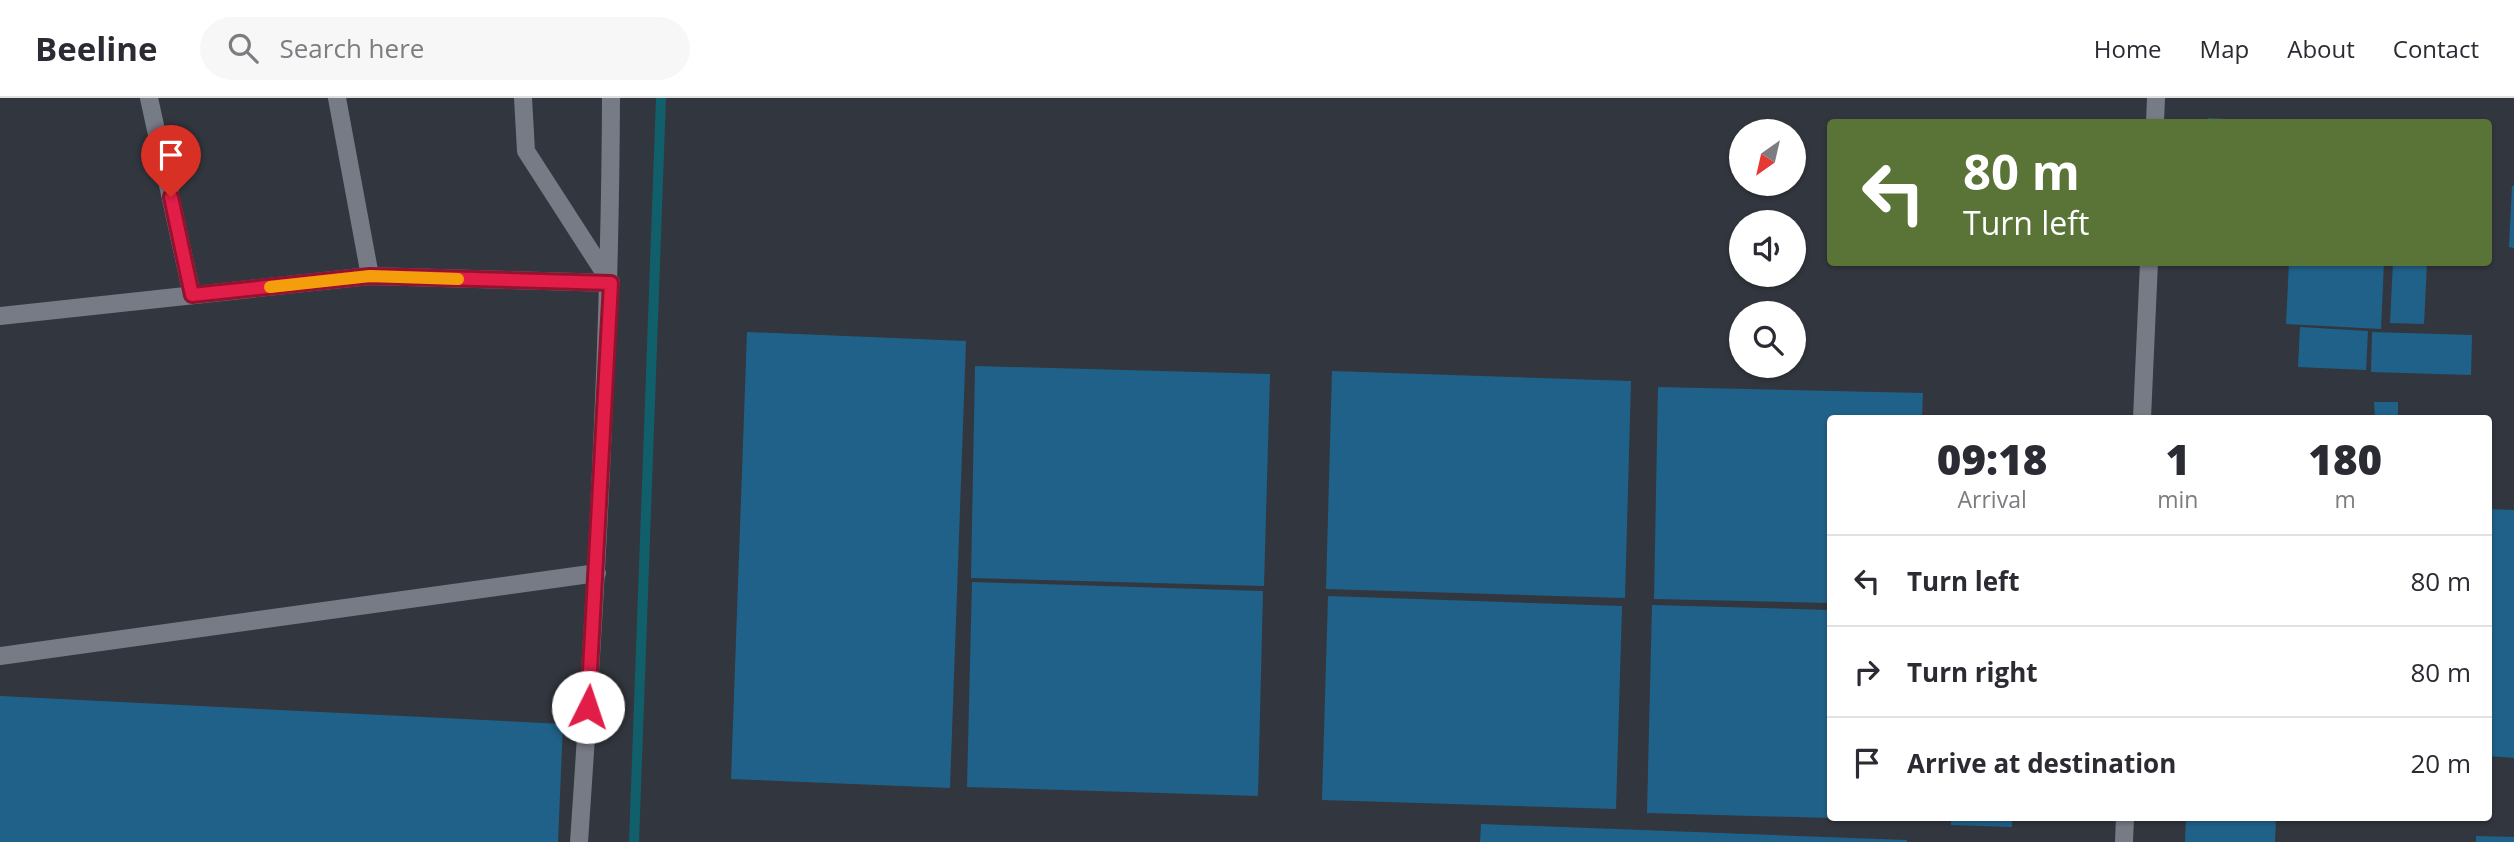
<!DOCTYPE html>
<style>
body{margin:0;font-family:"Open Sans",sans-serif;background:#f7f7f7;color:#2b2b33;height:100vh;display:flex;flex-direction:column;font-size:26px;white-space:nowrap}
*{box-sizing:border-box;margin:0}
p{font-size:23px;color:#7c7c81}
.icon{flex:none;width:38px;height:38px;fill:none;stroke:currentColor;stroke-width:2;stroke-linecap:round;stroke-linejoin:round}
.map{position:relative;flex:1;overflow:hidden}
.panel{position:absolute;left:1827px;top:317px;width:665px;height:406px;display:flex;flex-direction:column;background:#fff;border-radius:7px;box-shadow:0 2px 5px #0004}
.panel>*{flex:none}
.hud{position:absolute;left:1827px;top:21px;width:665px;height:147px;border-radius:7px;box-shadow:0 2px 5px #0004;background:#5a7337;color:#fff;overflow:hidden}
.needle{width:46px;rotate:214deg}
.fabs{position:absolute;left:1729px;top:21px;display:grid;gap:14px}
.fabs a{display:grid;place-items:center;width:77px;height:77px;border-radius:50%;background:#fff;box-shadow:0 2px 5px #0004;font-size:35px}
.pin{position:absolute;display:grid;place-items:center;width:60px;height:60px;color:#fff;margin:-72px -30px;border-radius:50% 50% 50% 0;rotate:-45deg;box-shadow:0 0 7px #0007}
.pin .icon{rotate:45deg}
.me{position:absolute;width:77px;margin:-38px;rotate:4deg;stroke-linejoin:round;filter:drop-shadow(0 0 5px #0008)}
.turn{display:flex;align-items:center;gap:24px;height:147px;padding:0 21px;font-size:32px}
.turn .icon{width:91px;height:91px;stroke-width:2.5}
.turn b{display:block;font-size:49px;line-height:60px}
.eta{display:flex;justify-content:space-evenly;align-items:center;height:119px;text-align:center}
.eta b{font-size:42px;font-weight:800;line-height:49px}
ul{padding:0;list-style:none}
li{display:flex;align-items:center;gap:21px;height:91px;padding:0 21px;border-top:2px solid #e1e1e2}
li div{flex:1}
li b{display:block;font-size:26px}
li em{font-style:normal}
header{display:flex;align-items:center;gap:42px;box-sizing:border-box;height:98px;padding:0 35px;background:#fff;border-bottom:2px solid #e1e1e2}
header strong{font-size:33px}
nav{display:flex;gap:38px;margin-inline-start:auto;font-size:24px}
.search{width:490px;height:63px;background:#f7f7f7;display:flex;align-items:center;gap:18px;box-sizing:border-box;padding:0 24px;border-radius:38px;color:#7c7c81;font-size:26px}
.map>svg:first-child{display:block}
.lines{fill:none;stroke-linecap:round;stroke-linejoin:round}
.stream{stroke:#125f6c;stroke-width:10}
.building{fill:#206189}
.minor{stroke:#777b85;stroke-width:18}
.route-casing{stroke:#92132f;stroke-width:18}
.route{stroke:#e11d48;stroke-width:12}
.slow{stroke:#f59e0b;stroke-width:12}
</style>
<header>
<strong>Beeline</strong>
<div class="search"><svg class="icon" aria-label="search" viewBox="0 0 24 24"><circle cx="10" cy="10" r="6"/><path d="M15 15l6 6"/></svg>Search here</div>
<nav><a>Home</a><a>Map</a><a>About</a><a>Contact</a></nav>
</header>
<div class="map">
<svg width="2514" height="744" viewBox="0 0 2514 744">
<rect width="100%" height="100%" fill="#32363e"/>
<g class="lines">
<!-- stream -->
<path class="stream" d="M634,744L661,0"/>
</g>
<!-- building -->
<g class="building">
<path d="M2208,20L2246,22V24H2208Z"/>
<path d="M2512,88H2514V150L2509,149Z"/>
<path d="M2289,164H2384L2381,231L2286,226Z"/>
<path d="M2393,164H2427L2424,226L2390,225Z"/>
<path d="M2300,229L2368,233L2366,272L2298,269Z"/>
<path d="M747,234L966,243L950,690L731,681Z"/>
<path d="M2372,234L2472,237L2471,277L2371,274Z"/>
<path d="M975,268L1270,276L1264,488L971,480Z"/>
<path d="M1332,273L1631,283L1625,500L1326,491Z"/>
<path d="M1658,289L1923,295L1922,320H1830V505L1654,501Z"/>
<path d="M2374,304H2398V320H2375Z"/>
<path d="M2488,411L2514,412V660L2488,658Z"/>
<path d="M972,484L1263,493L1258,698L967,689Z"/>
<path d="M1328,498L1622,508L1616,711L1322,702Z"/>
<path d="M1652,507L1830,512V720L1647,715Z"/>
<path d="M0,598L563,626L558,744H0Z"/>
<path d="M1874,719H1913V723L1874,722Z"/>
<path d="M1951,719H2012V729L1951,727Z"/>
<path d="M2186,719H2276L2275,744H2185Z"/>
<path d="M1481,726L1907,742V744H1480Z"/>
<path d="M2476,738L2514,739V744H2476Z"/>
</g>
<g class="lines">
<!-- minor -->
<g class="minor">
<path d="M149,0L192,197"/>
<path d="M337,0L370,178"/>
<path d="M523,0L526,53L611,185"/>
<path d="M2155,24L2156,0"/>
<path d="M0,218L370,178L611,185"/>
<path d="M2142,320L2149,164"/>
<path d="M0,558L597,475"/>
<path d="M579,744C596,496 610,249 611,0"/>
<path d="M2124,744L2125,719"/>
</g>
</g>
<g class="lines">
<!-- route casing -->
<g class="route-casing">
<path id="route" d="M171,99L192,197L370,178L611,185L588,609"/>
</g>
<!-- route -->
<use href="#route" class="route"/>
<!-- slow -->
<path class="slow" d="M270,189L370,178L458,181"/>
</g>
</svg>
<div class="fabs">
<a><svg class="needle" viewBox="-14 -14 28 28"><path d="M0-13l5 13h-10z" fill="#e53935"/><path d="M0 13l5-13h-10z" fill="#7c7c81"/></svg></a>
<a><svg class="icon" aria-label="sound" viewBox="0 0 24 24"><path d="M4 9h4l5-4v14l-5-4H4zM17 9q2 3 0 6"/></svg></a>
<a><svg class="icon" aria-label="search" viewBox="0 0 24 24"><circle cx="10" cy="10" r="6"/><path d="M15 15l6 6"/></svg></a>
</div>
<div class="pin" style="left:171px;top:99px;background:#d93025"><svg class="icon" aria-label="arrive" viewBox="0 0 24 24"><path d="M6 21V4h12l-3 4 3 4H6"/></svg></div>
<svg class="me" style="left:588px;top:609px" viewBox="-20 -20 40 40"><circle r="19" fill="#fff"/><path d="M0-13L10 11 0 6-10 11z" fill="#e11d48"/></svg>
<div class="hud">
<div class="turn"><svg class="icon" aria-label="left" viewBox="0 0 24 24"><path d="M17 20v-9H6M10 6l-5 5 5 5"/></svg><div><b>80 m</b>Turn left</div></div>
</div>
<section class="panel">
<div class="eta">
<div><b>09:18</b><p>Arrival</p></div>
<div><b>1</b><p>min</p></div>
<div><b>180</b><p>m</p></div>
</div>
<ul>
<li><svg class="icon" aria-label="left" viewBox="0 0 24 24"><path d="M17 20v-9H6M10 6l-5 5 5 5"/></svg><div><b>Turn left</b></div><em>80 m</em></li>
<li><svg class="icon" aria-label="right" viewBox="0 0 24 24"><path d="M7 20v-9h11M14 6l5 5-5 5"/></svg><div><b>Turn right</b></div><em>80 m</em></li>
<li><svg class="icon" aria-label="arrive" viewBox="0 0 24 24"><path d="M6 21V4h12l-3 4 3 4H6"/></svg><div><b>Arrive at destination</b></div><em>20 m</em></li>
</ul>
</section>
</div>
